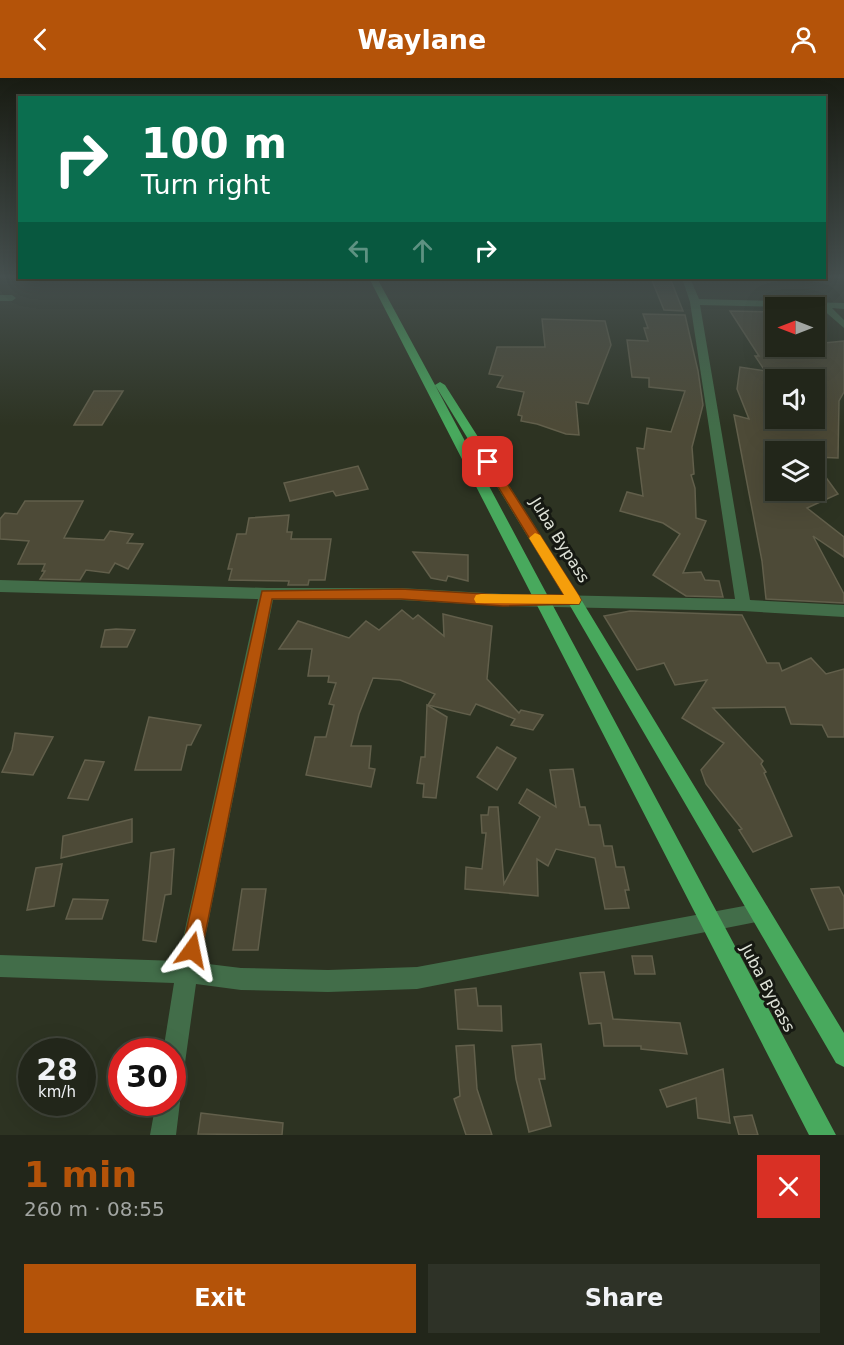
<!DOCTYPE html>
<meta charset="utf-8">
<style>
body{margin:0;font-family:"DejaVu Sans",sans-serif;background:#2e3227;color:#f1f3f6;height:100vh;display:flex;flex-direction:column;font-size:22px;white-space:nowrap}
*{box-sizing:border-box;margin:0}
p{font-size:20px;color:#a2a5a2}
.icon{flex:none;width:33px;height:33px;fill:none;stroke:currentColor;stroke-width:2;stroke-linecap:round;stroke-linejoin:round}
.map{position:relative;height:1057px;overflow:hidden}
.drawer{display:flex;flex-direction:column;background:#22261a;flex:1}
.drawer>*{flex:none}
.banner{position:absolute;left:18px;top:18px;width:808px;height:183px;border-radius:0px;box-shadow:0 6px 24px #0002,0 0 0 2px #3f4339;background:#0b6e4f;color:#fff;overflow:hidden}
.needle{width:39px;rotate:270deg}
.buttons{position:absolute;left:765px;top:219px;display:grid;gap:12px}
.buttons a{display:grid;place-items:center;width:60px;height:60px;border-radius:0px;background:#22261a;box-shadow:0 6px 24px #0002,0 0 0 2px #3f4339;font-size:30px}
.speed{position:absolute;left:18px;top:960px;display:flex;gap:12px;font-size:30px;font-weight:700;text-align:center}
.speed>*{display:grid;place-content:center;width:78px;height:78px;border-radius:50%;background:#22261a;box-shadow:0 6px 24px #0002,0 0 0 2px #3f4339;line-height:1}
.speed small{font-size:15px;font-weight:400}
.speed .limit{border:9px solid #d22;background:#fff;color:#111}
.pin{position:absolute;display:grid;place-items:center;width:51px;height:51px;color:#fff;margin:-26px;border-radius:12px;box-shadow:0 3px 9px #0006}
.me{position:absolute;width:66px;margin:-33px;rotate:12deg;stroke-linejoin:round;filter:drop-shadow(0 0 4px #0008)}
.turn{display:flex;align-items:center;gap:21px;height:126px;padding:0 24px;font-size:27px}
.turn .icon{width:78px;height:78px;stroke-width:2.5}
.turn b{display:block;font-size:42px;line-height:51px}
.lanes{display:flex;align-items:center;height:57px;padding:0 24px;background:#0003;justify-content:center;gap:30px;direction:ltr}
.lanes .off{opacity:.35}
.round{display:grid;place-items:center;flex:none;width:63px;height:63px;border-radius:0px;background:#2e3227}
.overview{display:flex;align-items:center;justify-content:space-between;height:102px;padding:0 24px}
h1{font-size:36px;font-weight:800;line-height:45px;color:#b45309}
.primary-button{display:flex;gap:12px;margin-top:auto;padding:12px 24px}
.primary-button a{flex:1;height:69px;border-radius:0px;background:#b45309;color:#fff;font-size:24px;font-weight:800;line-height:69px;text-align:center}
.primary-button a+a{background:#2e3227;color:#f1f3f6}
header{display:flex;justify-content:space-between;align-items:center;height:78px;padding:0 24px;background:#b45309;color:#fff;font-size:27px;font-weight:800}
.map>svg:first-child{display:block}
.building{fill:#4d4a37;stroke:#625f4b;stroke-width:1.5;fill-rule:evenodd}
.lines{fill:none;stroke-linecap:round;stroke-linejoin:round}
.minor{fill:#426d49;fill-rule:evenodd}
.primary{fill:#48a95d;fill-rule:evenodd}
.route{fill:#b45309;stroke:#753606;stroke-width:1.5}
.slow{fill:#f59e0b}
.labels{text-anchor:middle;dominant-baseline:central;stroke-width:6;stroke-linejoin:round;paint-order:stroke}
.street-label{font-size:16px;fill:#dfe3d8;stroke:#161912}
</style>
<header><svg class="icon" aria-label="back" viewBox="0 0 24 24"><path d="M15 5l-7 7 7 7"/></svg>Waylane<svg class="icon" aria-label="person" viewBox="0 0 24 24"><circle cx="12" cy="8" r="4"/><path d="M4 21q1-7 8-7t8 7"/></svg></header>
<div class="map">
<svg width="844" height="1057" viewBox="0 0 844 1057">
<rect width="100%" height="100%" fill="#2d3322"/>
<!-- building -->
<g class="building">
<path d="M651,200H670L683,233L664,232Z"/>
<path d="M730,233L776,234V269L814,268V266L844,263V314L839,323L838,380L814,379V374H776V412H814V383L838,416L807,430L844,459V479L813,458L844,516V525L766,521L762,483L734,337L749,341L737,311L740,289L765,293L755,278H759ZM773,302L776,304V302H814V340H776Z"/>
<path d="M643,236L685,237L698,293L703,327L692,369L694,396L691,397L695,410L696,440L706,443L683,495L701,494L705,502L719,503L723,519L686,518L653,497L680,456L663,445L620,433L627,414L643,418L637,370L644,371L647,350L671,354L685,313L649,309V300L632,299L627,262L648,263L644,250H648Z"/>
<path d="M542,241L605,243L611,267L588,326L576,324L579,357L566,356L537,346L521,343L522,338L518,337L524,314L497,309L503,298L489,296L497,269H545Z"/>
<path d="M94,313H123L102,347H74Z"/>
<path d="M358,388L368,411L336,418L333,413L290,423L284,405Z"/>
<path d="M25,423H83L64,460L104,462L110,453L133,456L127,465L143,466L128,491L115,485L109,495L86,492L80,502L40,501L45,493H42L45,486H18L29,463L0,461V441L5,435L17,436Z"/>
<path d="M289,437L287,454H292L291,461H331L325,502H309L308,507H288L289,503L229,502L232,491H228L237,456H246L249,440Z"/>
<path d="M413,474L468,477V503L448,498L446,503L431,500Z"/>
<path d="M402,532L413,541L418,537L444,558L443,536L492,548L487,601L519,635L521,632L543,637L533,652L511,647L515,641L476,626L470,637L428,627L435,616L400,602L373,600L359,636L351,668H371L369,690L375,691L371,709L306,697L315,659H326L334,627L329,626L336,605L328,604L329,598H308L312,571H279L298,543L349,560L366,543L379,552Z"/>
<path d="M630,533L742,537L767,585H779L782,593L811,580L826,596L844,591V659H828L822,647L791,646L785,629L713,630L763,683L761,686L766,694L764,695L792,758L753,774L739,752L742,751L706,706L701,692L724,665L682,640L707,602L675,607L664,585L637,592L604,538Z"/>
<path d="M116,551L135,552L127,569H101L105,552Z"/>
<path d="M427,627L447,639L436,720L423,719L424,706L417,705L421,679H425Z"/>
<path d="M149,639L201,647L191,667H187L181,692H135Z"/>
<path d="M15,655L53,659L33,697L2,694L12,672Z"/>
<path d="M497,669L516,680L497,712L477,699Z"/>
<path d="M85,682L104,684L88,722L68,720Z"/>
<path d="M573,691L580,729H585L589,747H600L604,768H612L616,789H624L629,812H625L629,830L605,831L595,780L556,771L548,788L537,781L538,818L465,811L466,789L482,791L486,755H482L481,737H488L489,729H498L504,806L540,739L519,725L527,711L556,729L550,692Z"/>
<path d="M132,741V764L61,780L63,758Z"/>
<path d="M174,771L171,816L165,817L156,864L143,862L151,775Z"/>
<path d="M62,786L54,828L27,832L36,790Z"/>
<path d="M839,809L844,819V850L829,852L811,811Z"/>
<path d="M242,811H266L258,872H233Z"/>
<path d="M73,821L108,822L102,841H66Z"/>
<path d="M632,878H652L655,896H635Z"/>
<path d="M604,894L613,941L680,945L687,976L641,971V968H604L601,945L589,946L580,895Z"/>
<path d="M476,910L478,928H501L502,953L458,951L455,912Z"/>
<path d="M541,966L545,1001H539L551,1048L529,1054L516,1001L512,968Z"/>
<path d="M474,967L477,1011L492,1057H466L454,1021L460,1018L456,968Z"/>
<path d="M723,991L730,1045L698,1040L696,1020L667,1029L660,1012Z"/>
<path d="M201,1035L283,1045L282,1057L198,1056Z"/>
<path d="M752,1037L758,1057H739L734,1039Z"/>
</g>
<g class="lines">
<!-- minor -->
<g class="minor">
<path d="M682,200H690L699,221L844,225V231L832,230L844,242V250L821,230L700,227L750,522L844,527V539L743,533L503,528L401,522H273L200,885L241,890L328,892L417,889L760,825L767,828L770,835L767,842L417,911L328,914L241,912L196,906L184,992L180,1000L172,1004V974H163L174,905L0,899V877L178,883L258,521L0,514V502L267,510H401L503,516L735,521L690,224Z"/>
<path d="M0,217H12L16,220L12,223H0Z"/>
<path d="M172,1014L177,1015L180,1024L176,1057H150L156,1024H172Z"/>
</g>
<!-- primary -->
<path class="primary" d="M369,200H377L435,307L440,304L445,307L579,518L844,955V989L836,985L569,526L435,307L836,1057H809Z"/>
</g>
<!-- sky -->
<linearGradient id="sky" x2="0" y2="1"><stop stop-color="#191c13"/><stop offset="0.57" stop-color="#46504f"/><stop offset="1" stop-color="#46504f" stop-opacity="0"/></linearGradient>
<rect width="844" height="348" fill="url(#sky)"/>
<!-- route -->
<path class="route" d="M488,381L492,382L579,518L581,522L579,526L503,528L401,521H272L202,872L199,879L192,882L185,879L182,872L262,513L401,511L503,517H564L483,384Z"/>
<!-- slow -->
<path class="slow" d="M535,455L540,457L579,518L581,522L579,526L476,525L474,521L476,517L481,516L564,517L529,460Z"/>
<g class="labels">
<!-- street labels -->
<g class="street-label">
<text transform="translate(560 462) rotate(58)">Juba Bypass</text>
<text transform="translate(768 910) rotate(62)">Juba Bypass</text>
</g>
</g>
</svg>
<div class="buttons">
<a><svg class="needle" viewBox="-14 -14 28 28"><path d="M0-13l5 13h-10z" fill="#e53935"/><path d="M0 13l5-13h-10z" fill="#a2a5a2"/></svg></a>
<a><svg class="icon" aria-label="sound" viewBox="0 0 24 24"><path d="M4 9h4l5-4v14l-5-4H4zM17 9q2 3 0 6"/></svg></a>
<a><svg class="icon" aria-label="layers" viewBox="0 0 24 24"><path d="M12 4l9 5-9 5-9-5zM3 14l9 5 9-5"/></svg></a>
</div>
<div class="speed"><div>28<small>km/h</small></div><div class="limit">30</div></div>
<div class="pin" style="left:488px;top:384px;background:#d93025"><svg class="icon" aria-label="arrive" viewBox="0 0 24 24"><path d="M6 21V4h12l-3 4 3 4H6"/></svg></div>
<svg class="me" style="left:192px;top:872px" viewBox="-20 -20 40 40"><path d="M0-17L14 15 0 8-14 15z" fill="#b45309" stroke="#fff" stroke-width="4"/></svg>
<div class="banner">
<div class="turn"><svg class="icon" aria-label="right" viewBox="0 0 24 24"><path d="M7 20v-9h11M14 6l5 5-5 5"/></svg><div><b>100 m</b>Turn right</div></div>
<div class="lanes"><svg class="icon off" aria-label="left" viewBox="0 0 24 24"><path d="M17 20v-9H6M10 6l-5 5 5 5"/></svg><svg class="icon off" aria-label="ahead" viewBox="0 0 24 24"><path d="M12 20V5M6 11l6-6 6 6"/></svg><svg class="icon" aria-label="right" viewBox="0 0 24 24"><path d="M7 20v-9h11M14 6l5 5-5 5"/></svg></div>
</div>
</div>
<section class="drawer">
<div class="overview"><div><h1>1 min</h1><p>260 m · 08:55</p></div><a class="round" style="background:#d93025;color:#fff"><svg class="icon" aria-label="close" viewBox="0 0 24 24"><path d="M6 6l12 12M18 6L6 18"/></svg></a></div>
<div class="primary-button"><a>Exit</a><a>Share</a></div>
</section>
